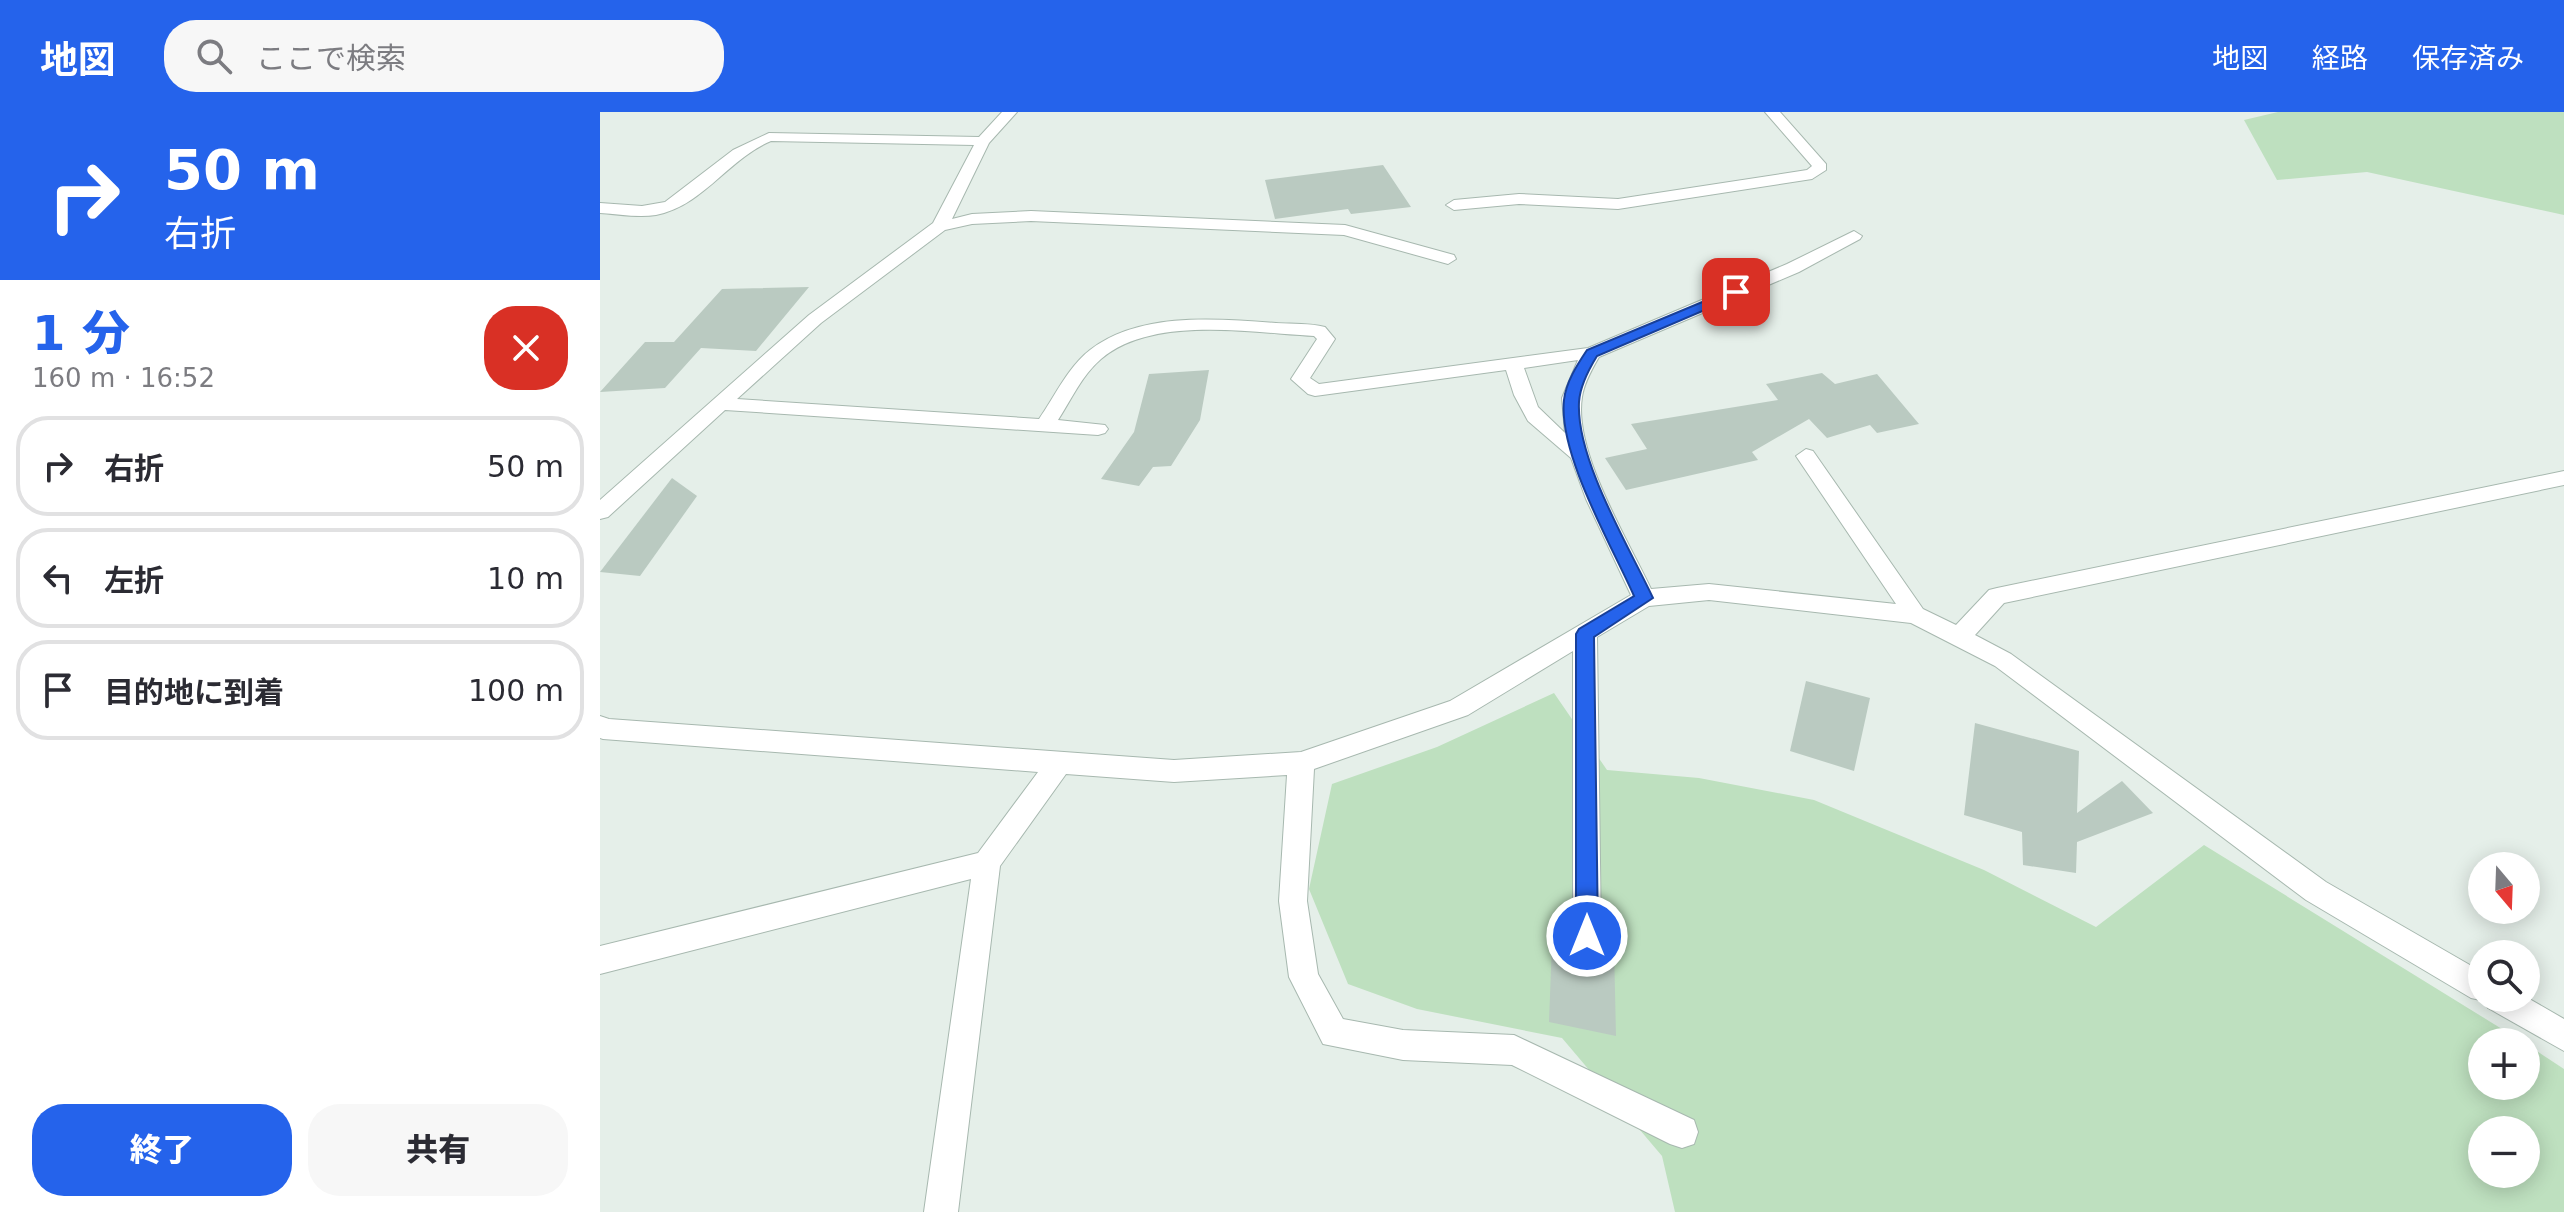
<!DOCTYPE html>
<html lang="ja">
<meta charset="utf-8">
<style>
body{margin:0;font-family:"DejaVu Sans","Noto Sans JP",sans-serif;background:#f7f7f7;color:#2b2b33;height:100vh;display:flex;flex-direction:column;font-size:30px;white-space:nowrap}
*{box-sizing:border-box;margin:0}
p{font-size:26px;color:#7c7c81}
.icon{flex:none;width:44px;height:44px;fill:none;stroke:currentColor;stroke-width:2;stroke-linecap:round;stroke-linejoin:round}
.map{position:relative;flex:1;overflow:hidden}
.side{display:flex;flex-direction:column;background:#fff;width:600px}
.side>*{flex:none}
.guide{background:#2563eb;color:#fff;overflow:hidden}
.needle{width:52px;rotate:161deg}
.controls{position:absolute;left:1868px;top:740px;display:grid;gap:16px}
.controls a{display:grid;place-items:center;width:72px;height:72px;border-radius:50%;background:#fff;box-shadow:0 4px 20px #0003;font-size:40px}
.pin{position:absolute;display:grid;place-items:center;width:68px;height:68px;color:#fff;margin:-34px;border-radius:16px;box-shadow:0 4px 12px #0006}
.me{position:absolute;width:88px;margin:-44px;rotate:0deg;stroke-linejoin:round;filter:drop-shadow(0 0 6px #0008)}
.turn{display:flex;align-items:center;gap:28px;height:168px;padding:0 32px;font-size:36px}
.turn .icon{width:104px;height:104px;stroke-width:2.5}
.turn b{display:block;font-size:56px;line-height:68px}
.round{display:grid;place-items:center;flex:none;width:84px;height:84px;border-radius:32px;background:#f7f7f7}
.headline{display:flex;align-items:center;justify-content:space-between;height:136px;padding:0 32px}
h1{font-size:48px;font-weight:800;line-height:60px;color:#2563eb}
.action{display:flex;gap:16px;margin-top:auto;padding:16px 32px}
.action a{flex:1;height:92px;border-radius:32px;background:#2563eb;color:#fff;font-size:32px;font-weight:800;line-height:92px;text-align:center}
.action a+a{background:#f7f7f7;color:#2b2b33}
ul{padding:0;list-style:none}
li{display:flex;align-items:center;gap:24px;height:100px;margin:0 16px 12px;padding:0 16px;border:4px solid #e1e1e2;border-radius:32px}
li div{flex:1}
li b{display:block;font-size:30px}
li em{font-style:normal}
header{display:flex;align-items:center;gap:48px;box-sizing:border-box;height:112px;padding:0 40px;background:#2563eb;color:#fff}
header strong{font-size:38px}
nav{display:flex;gap:44px;margin-inline-start:auto;font-size:28px}
.search{width:560px;height:72px;background:#f7f7f7;display:flex;align-items:center;gap:20px;box-sizing:border-box;padding:0 28px;border-radius:32px;color:#7c7c81;font-size:30px}
main{display:flex;flex:1;min-height:0}
.map>svg:first-child{display:block}
.green{fill:#bee0bf;fill-rule:evenodd}
.building{fill:#bacac1}
.lines{fill:none;stroke-linecap:round;stroke-linejoin:round}
.street-casing{stroke:#a7b8af;stroke-width:2}
.street{fill:#fff;fill-rule:evenodd}
.route{fill:#2563eb;stroke:#184099;stroke-width:2}
</style>
<header>
<strong>地図</strong>
<div class="search"><svg class="icon" aria-label="search" viewBox="0 0 24 24"><circle cx="10" cy="10" r="6"/><path d="M15 15l6 6"/></svg>ここで検索</div>
<nav><a>地図</a><a>経路</a><a>保存済み</a></nav>
</header>
<main>
<section class="side">
<div class="guide">
<div class="turn"><svg class="icon" aria-label="right" viewBox="0 0 24 24"><path d="M7 20v-9h11M14 6l5 5-5 5"/></svg><div><b>50 m</b>右折</div></div>
</div>
<div class="headline"><div><h1>1 分</h1><p>160 m · 16:52</p></div><a class="round" style="background:#d93025;color:#fff"><svg class="icon" aria-label="close" viewBox="0 0 24 24"><path d="M6 6l12 12M18 6L6 18"/></svg></a></div>
<ul>
<li><svg class="icon" aria-label="right" viewBox="0 0 24 24"><path d="M7 20v-9h11M14 6l5 5-5 5"/></svg><div><b>右折</b></div><em>50 m</em></li>
<li><svg class="icon" aria-label="left" viewBox="0 0 24 24"><path d="M17 20v-9H6M10 6l-5 5 5 5"/></svg><div><b>左折</b></div><em>10 m</em></li>
<li><svg class="icon" aria-label="arrive" viewBox="0 0 24 24"><path d="M6 21V4h12l-3 4 3 4H6"/></svg><div><b>目的地に到着</b></div><em>100 m</em></li>
</ul>
<div class="action"><a>終了</a><a>共有</a></div>
</section>
<div class="map">
<svg width="1964" height="1100" viewBox="0 0 1964 1100">
<rect width="100%" height="100%" fill="#e5efe9"/>
<!-- green -->
<g class="green">
<path d="M1678,0H1964V103L1767,60L1677,68L1644,8Z"/>
<path d="M954,581L1007,658L1099,666L1214,688L1384,758L1496,815L1604,733L1923,930H1882V974H1926V932L1964,957V1100H1075L1062,1044L962,926L817,897L748,872L709,777L732,672L837,635ZM1882,1018H1926V1062H1882Z"/>
</g>
<!-- building -->
<g class="building">
<path d="M783,53L811,95L751,102L748,97L675,107L665,68Z"/>
<path d="M209,175L156,239L101,236L65,276L0,280L45,230H74L122,177Z"/>
<path d="M609,258L600,308L571,354L553,355L539,374L501,367L534,320L549,262Z"/>
<path d="M1222,261L1235,272L1277,262L1319,312L1277,321L1270,313L1227,326L1209,307L1152,340L1158,348L1026,378L1005,346L1047,337L1031,312L1178,288L1166,272Z"/>
<path d="M72,366L97,384L40,464L0,460Z"/>
<path d="M1206,569L1270,586L1254,659L1190,639Z"/>
<path d="M1375,611L1479,639L1477,701L1522,669L1553,701L1477,730L1476,761L1423,753L1422,720L1364,703Z"/>
<path d="M952,830L973,832L986,840L1000,834L1014,835L1016,924L949,910Z"/>
</g>
<g class="lines">
<!-- street casing -->
<g class="street-casing">
<g id="street">
<path d="M402,0H417L389,31L352,107L372,102L431,99L745,113L854,143L856,147L848,152L744,123L431,109L372,112L345,118L221,211L137,287L439,307C455,284 468,255 490,238C541,199 617,207 676,211C692,212 710,211 725,215L735,227L710,266L719,272L988,236L1187,152L1254,119L1262,124L1260,127L1199,160L999,245C992,257 984,271 982,285C973,339 1028,428 1051,477L1109,472L1296,492L1196,344L1206,337L1213,339L1323,497L1356,513L1389,478L1397,476L1964,359V373L1404,491L1375,523L1411,542L1726,770L1882,860V886L1926,885L1964,907V939L1888,896L1885,889L1871,886L1706,788L1395,554L1311,511L1109,488L1049,494L997,525L1001,824L997,833L987,837L977,833L973,824V539L868,603L714,657L707,789L718,862L743,907L803,918L914,923L1094,1008L1098,1020L1094,1032L1082,1036L1070,1032L912,953L803,948L723,932L689,865L679,789L687,663L574,670L466,662L400,754L358,1100H324L371,767L0,862V834L378,741L438,660L3,627L0,626V604L9,607L574,648L701,640L850,589L1031,483L986,387L971,346L928,309L914,283L906,258L715,284L708,282L691,267L717,227L714,224C651,221 553,203 501,247C482,263 471,288 458,308L505,313L508,317L505,321L498,323L125,298L8,405L0,407V388L209,203L333,111L374,33L171,29C128,47 103,94 56,103C38,106 18,102 0,101V91L42,94L65,90L133,38L169,21L379,25ZM978,248L962,286L965,321L938,295L924,256Z"/>
<path d="M1165,0H1180L1226,52V58L1212,67L1018,97L919,92L854,98L846,93L854,88L919,82L1018,87L1207,58L1212,54Z"/>
</g>
</g>
<!-- street -->
<use href="#street" class="street"/>
</g>
<!-- route -->
<path class="route" d="M1136,176L1142,180L1140,183L997,244C989,257 980,274 979,290C976,347 1028,433 1053,486L994,525L998,824L995,832L987,835L979,832L976,824V522L979,517L1034,484C1012,434 958,342 964,288C966,270 977,253 987,238Z"/>
</svg>
<div class="controls">
<a><svg class="needle" viewBox="-14 -14 28 28"><path d="M0-13l5 13h-10z" fill="#e53935"/><path d="M0 13l5-13h-10z" fill="#7c7c81"/></svg></a>
<a><svg class="icon" aria-label="search" viewBox="0 0 24 24"><circle cx="10" cy="10" r="6"/><path d="M15 15l6 6"/></svg></a>
<a>+</a>
<a>−</a>
</div>
<div class="pin" style="left:1136px;top:180px;background:#d93025"><svg class="icon" aria-label="arrive" viewBox="0 0 24 24"><path d="M6 21V4h12l-3 4 3 4H6"/></svg></div>
<svg class="me" style="left:987px;top:824px" viewBox="-20 -20 40 40"><circle r="17" fill="#2563eb" stroke="#fff" stroke-width="3"/><path d="M0-11L8 9 0 5-8 9z" fill="#fff"/></svg>
</div>
</main>
